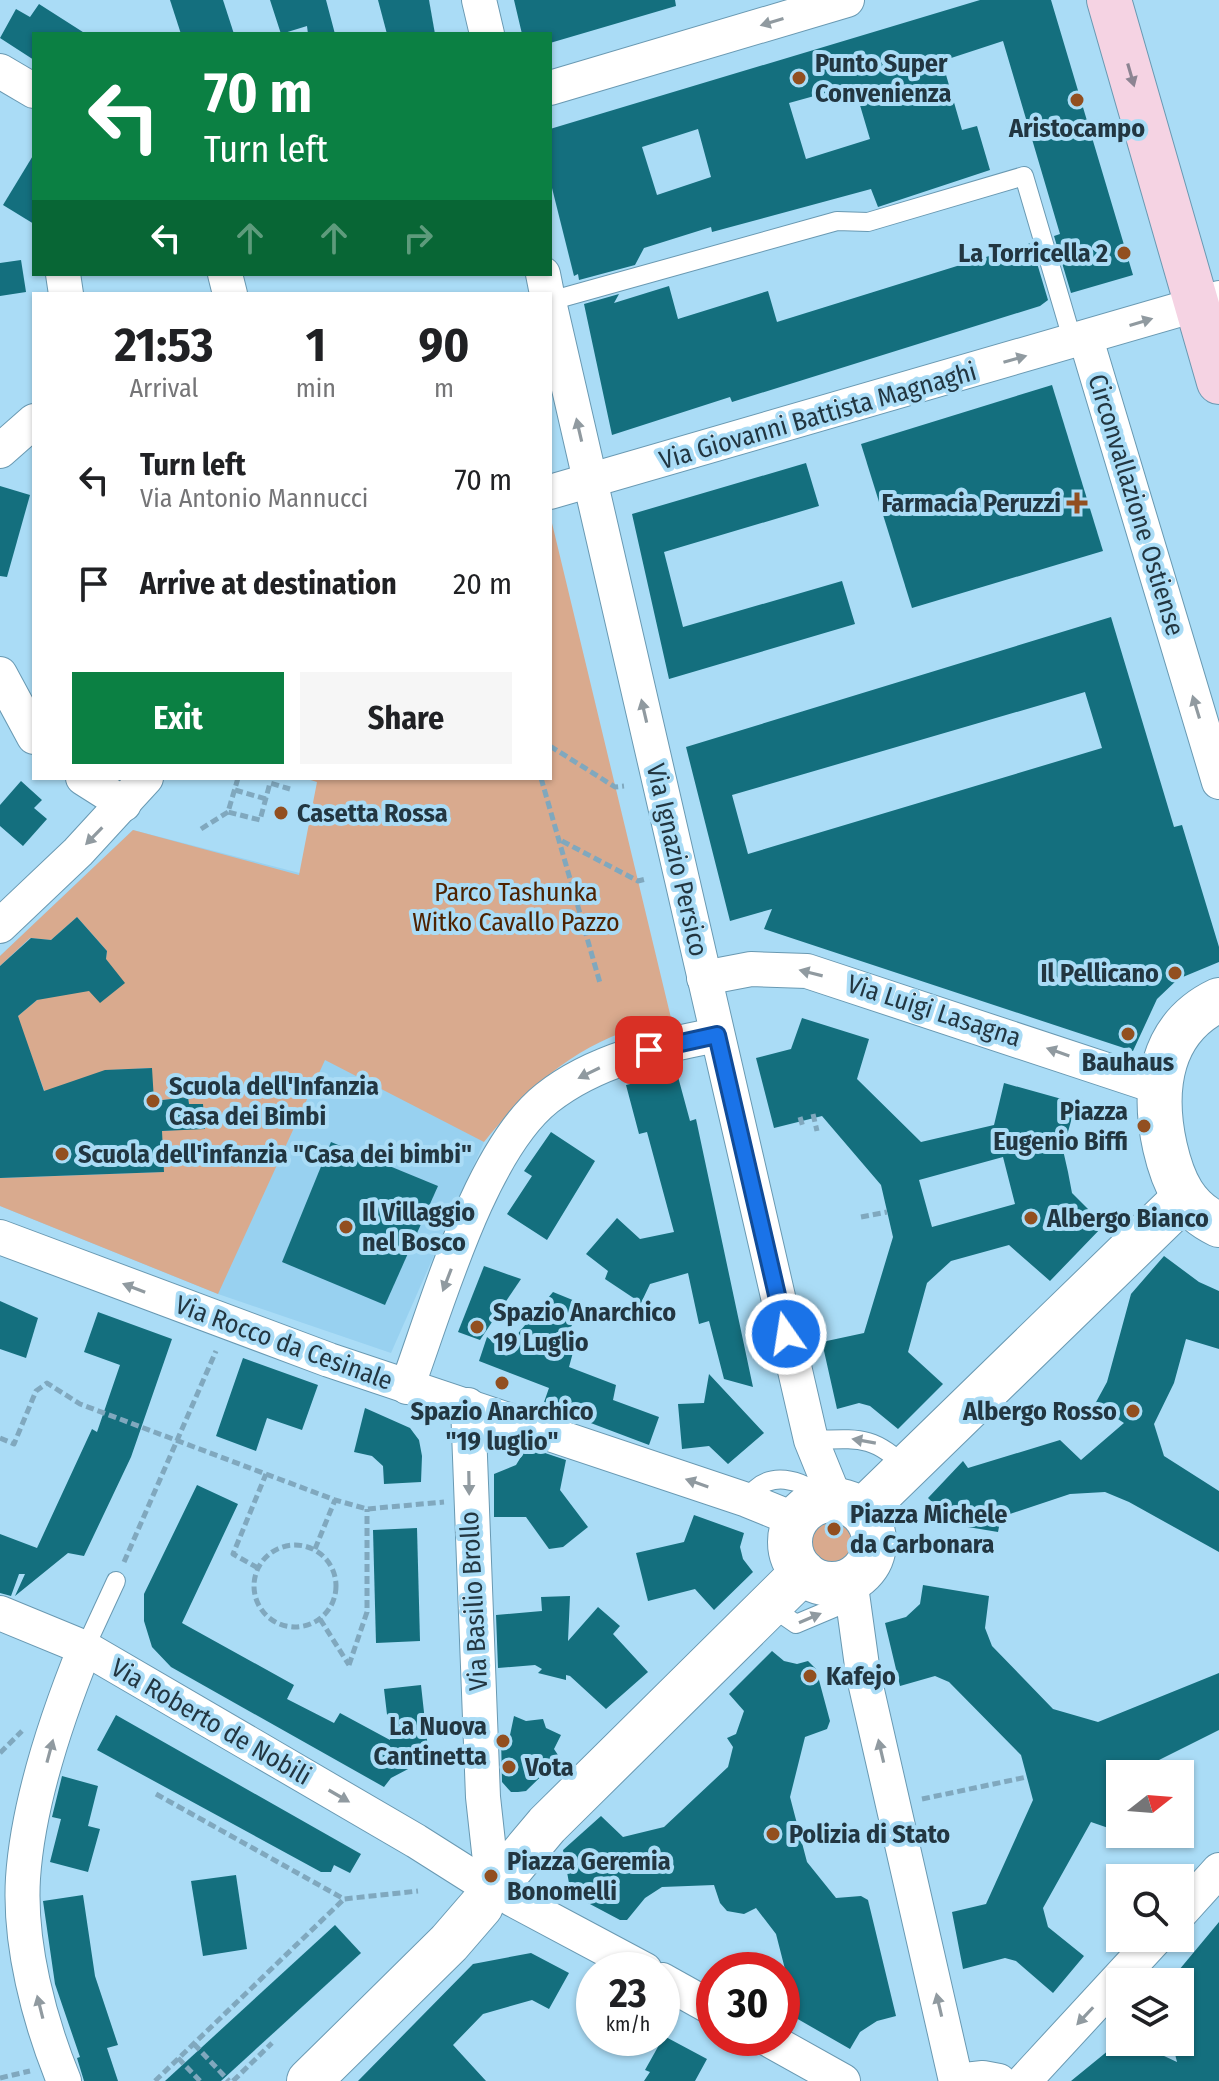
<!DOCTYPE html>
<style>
body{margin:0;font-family:"Fira Sans Condensed",sans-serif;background:#f6f6f6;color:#202124;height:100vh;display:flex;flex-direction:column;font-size:30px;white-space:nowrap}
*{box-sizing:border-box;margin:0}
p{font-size:26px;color:#757577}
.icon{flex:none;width:44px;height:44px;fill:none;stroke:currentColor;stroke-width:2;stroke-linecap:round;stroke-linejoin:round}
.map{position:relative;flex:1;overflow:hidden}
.panel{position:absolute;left:32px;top:292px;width:520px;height:488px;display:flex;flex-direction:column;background:#fff;border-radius:0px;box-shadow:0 2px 6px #0004}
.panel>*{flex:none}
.guide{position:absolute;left:32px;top:32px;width:520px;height:244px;border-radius:0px;box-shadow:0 2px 6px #0004;background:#0b8043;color:#fff;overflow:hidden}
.needle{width:52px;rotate:73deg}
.tools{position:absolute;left:1106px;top:1760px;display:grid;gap:16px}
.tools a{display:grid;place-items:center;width:88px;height:88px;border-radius:0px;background:#fff;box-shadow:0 2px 6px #0004;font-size:40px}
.speed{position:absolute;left:576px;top:1952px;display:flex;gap:16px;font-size:40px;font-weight:700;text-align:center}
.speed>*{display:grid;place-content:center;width:104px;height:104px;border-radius:50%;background:#fff;box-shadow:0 2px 6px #0004;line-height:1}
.speed small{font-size:20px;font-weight:400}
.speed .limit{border:12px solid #d22;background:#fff;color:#111}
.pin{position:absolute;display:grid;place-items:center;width:68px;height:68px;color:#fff;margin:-34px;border-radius:16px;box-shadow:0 4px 12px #0006}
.me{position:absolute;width:88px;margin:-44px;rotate:347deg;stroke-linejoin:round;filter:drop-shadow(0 0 6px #0008)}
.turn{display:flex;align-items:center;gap:28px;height:168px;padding:0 40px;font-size:36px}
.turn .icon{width:104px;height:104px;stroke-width:2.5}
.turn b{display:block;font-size:56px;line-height:68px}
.lanes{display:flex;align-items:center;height:76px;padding:0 40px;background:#0003;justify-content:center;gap:40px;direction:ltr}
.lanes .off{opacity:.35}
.eta{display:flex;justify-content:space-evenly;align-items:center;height:136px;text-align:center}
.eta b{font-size:48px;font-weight:700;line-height:56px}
.cta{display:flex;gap:16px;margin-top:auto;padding:16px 40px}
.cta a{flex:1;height:92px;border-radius:0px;background:#0b8043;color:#fff;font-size:32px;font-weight:700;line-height:92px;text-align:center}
.cta a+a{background:#f6f6f6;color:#202124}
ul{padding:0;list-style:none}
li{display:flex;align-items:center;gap:24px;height:104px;padding:0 40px}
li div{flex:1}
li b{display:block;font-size:30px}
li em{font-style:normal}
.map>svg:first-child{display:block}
.built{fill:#98d1f0}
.green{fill:#d9aa8e}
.building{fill:#146f7e;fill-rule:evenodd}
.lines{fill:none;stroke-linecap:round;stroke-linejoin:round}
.service-casing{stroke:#6999b2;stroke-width:20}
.minor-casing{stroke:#6999b2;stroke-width:36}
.tertiary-casing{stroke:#6999b2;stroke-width:46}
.secondary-casing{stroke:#6999b2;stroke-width:46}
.path{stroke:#80a8be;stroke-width:5;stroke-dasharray:8 4;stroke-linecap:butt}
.service{stroke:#fff;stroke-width:18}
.minor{stroke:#fff;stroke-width:34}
.tertiary{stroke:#fff;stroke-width:44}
.secondary{stroke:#f5d3e3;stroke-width:44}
.oneway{fill:#909aa0}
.oneway2{fill:#8c8492}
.route-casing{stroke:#114b97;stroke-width:20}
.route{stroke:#1a73e8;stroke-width:14}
.poi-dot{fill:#924f20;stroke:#aadcf6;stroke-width:3}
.labels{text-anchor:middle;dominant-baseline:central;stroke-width:8;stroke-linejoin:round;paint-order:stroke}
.poi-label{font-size:26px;font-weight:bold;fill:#223641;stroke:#aadcf6;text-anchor:start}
.street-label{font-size:26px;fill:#223641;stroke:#aadcf6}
.park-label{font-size:26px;fill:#4e2200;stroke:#aadcf6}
</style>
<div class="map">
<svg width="1219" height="2081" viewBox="0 0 1219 2081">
<rect width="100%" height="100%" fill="#aadcf6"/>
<!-- built -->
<path class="built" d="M133,830L373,892L484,1142L391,1353L218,1294L0,1206V956Z"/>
<!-- green -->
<g class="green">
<path d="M551,519L671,1018C588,1036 537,1076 484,1142L325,1060L218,1294L0,1206V1175L2,1178L163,1172L162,1131L205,1128L202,1104L189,1105L188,1097L154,1101L151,1068L111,1070L113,1087L47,1098L26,1041L0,1031L37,1000L106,959L107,951L77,917L51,940L30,938L0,966V956L133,830L299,875L317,782L304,778H550Z"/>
<circle cx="834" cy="1541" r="23"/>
</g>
<!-- building -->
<g class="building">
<path d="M170,0H223L234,34H181Z"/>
<path d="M270,0H326L335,34H308L307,26L281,34Z"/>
<path d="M378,0H429L435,34H387Z"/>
<path d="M514,0H675L676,6L550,43V34H522Z"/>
<path d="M980,0H1051L1133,275L1071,293L1054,236L1060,234L1003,41L942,61L962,130L977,126L990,170L878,207L871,189L712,232L711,227L644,248L635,265L579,280L578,274L574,276L550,180V129ZM854,85L870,139L806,159L789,103ZM698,129L711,177L657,195L642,147Z"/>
<path d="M39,4L86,34H34V60L0,38L16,9L30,17Z"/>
<path d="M34,154V224L3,205Z"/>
<path d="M1031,243L1048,300L1040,306L822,374L732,402L730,397L612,435L584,304L619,294L614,303L669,286L678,319L768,291L777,322Z"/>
<path d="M21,260L26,292L0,296V263Z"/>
<path d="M1052,385L1103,551L912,608L861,444Z"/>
<path d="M806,463L819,506L664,552L683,627L842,581L855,624L669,679L632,514Z"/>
<path d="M0,486L30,495L7,577L0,576Z"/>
<path d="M1111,617L1174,827L1182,825L1219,947V962L1178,979L1157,999L1133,1051L764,929L772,909L730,921L686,747ZM1085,692L1102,748L748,854L732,795Z"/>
<path d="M21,781L42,800L34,808L47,819L23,846L0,826V805Z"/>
<path d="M77,917L107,951L106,959L125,983L100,1003L89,991L37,1000L18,1016L44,1091L105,1070L152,1068L154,1101L188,1097L189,1104H203L205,1129L162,1131L164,1172L0,1178V966L31,938L51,940Z"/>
<path d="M802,1018L869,1039L857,1079L921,1142L994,1125L1004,1083L1076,1103L1063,1150L1068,1172L1072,1193L1104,1225L1050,1281L1009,1245L951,1261L927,1283L908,1352L943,1384L898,1429L870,1406L859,1403L837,1409L822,1342L864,1333L893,1237L881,1185L822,1116L774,1128L756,1058L791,1049ZM1003,1157L1015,1204L932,1227L919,1180Z"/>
<path d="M677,1073L690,1121L696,1119L753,1387L724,1379L709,1321L699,1324L688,1273L650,1284L641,1303L605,1279L608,1271L586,1254L617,1218L640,1239L674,1232L647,1132L639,1134L626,1085Z"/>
<path d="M551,1132L595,1161L547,1240L507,1214L532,1176L524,1171Z"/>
<path d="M331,1142L438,1186L385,1305L282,1262Z"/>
<path d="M1164,1256L1199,1282L1219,1291V1349L1186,1339L1174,1383L1154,1424L1164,1456L1219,1491V1552L1129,1502L1105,1492L1070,1494L1001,1517L998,1532L956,1525L928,1498L963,1461L968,1468L1060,1440L1081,1460L1124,1423L1095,1404L1107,1382L1131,1294Z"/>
<path d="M484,1266L521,1279L480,1340L458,1332Z"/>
<path d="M553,1292L580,1303L566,1341L575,1345L569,1367L616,1385L613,1400L659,1417L649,1445L543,1405L549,1388L479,1361L487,1337L504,1350Z"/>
<path d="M0,1301L38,1318L26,1358L0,1349Z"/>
<path d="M98,1312L172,1339L131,1457L84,1556L68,1553L15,1596L25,1574H19L11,1596L0,1593V1534L37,1548L92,1429L97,1432L120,1365L84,1352Z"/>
<path d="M243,1358L318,1385L302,1430L267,1418L256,1451L216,1436Z"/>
<path d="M709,1374L764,1433L728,1464L709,1446L682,1449L678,1404L704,1403Z"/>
<path d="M365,1408L410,1428L419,1440L422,1456L421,1482L384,1484L383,1466L372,1456L354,1452Z"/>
<path d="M527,1447L566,1460L560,1490L588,1527L563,1547L549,1549L526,1517H494V1474L516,1465Z"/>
<path d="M197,1485L238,1504L182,1623L294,1685L287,1699L334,1723L340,1713L390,1740L384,1689L421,1685L429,1758L391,1778L384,1787L171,1667L152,1647L144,1621V1594Z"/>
<path d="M694,1515L744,1533L740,1547L743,1559L753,1572L714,1610L695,1589L648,1601L636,1553L684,1542Z"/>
<path d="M417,1528L420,1641L376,1643L373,1530Z"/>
<path d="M923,1585L989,1596L985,1628L992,1646L1053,1709L1098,1722L1219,1673V1730L1131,1774H1120V1832L1091,1822L1043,1908L1048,1927L1084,1956L1053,1993L1016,1961L1005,1958L963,1969L952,1912L986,1904L1033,1800L1021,1755L949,1682L935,1676L900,1686L885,1623L906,1617L920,1604Z"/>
<path d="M570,1596L568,1641L598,1607L620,1626L613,1634L648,1672L606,1709L570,1676L566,1675V1680L538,1673L542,1669L535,1665L498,1668L496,1615L542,1611L541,1597Z"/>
<path d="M772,1651L784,1661L797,1664L808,1661L816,1669L830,1721L827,1729L805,1737L790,1797L807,1862L836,1898L861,1896L868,1900L896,2016L877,2021L860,2032L850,2049L782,2010V1983L786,1973L776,1934L756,1908L744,1914L727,1911L720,1903L714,1885L662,1887L645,1898L627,1920H620L571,1894L563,1850L601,1816L623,1837L664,1827L728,1767L733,1747L727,1738L736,1734L744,1711L729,1694Z"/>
<path d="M116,1715L361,1854L350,1873L334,1865L331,1872H321L97,1750Z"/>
<path d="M514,1716L526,1721L543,1719L546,1728L561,1735L554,1749L560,1758L526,1791L518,1792H511L502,1782L501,1737L510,1735Z"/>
<path d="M62,1776L98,1786L88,1826L100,1829L88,1872L50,1862L61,1819L52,1817Z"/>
<path d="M236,1875L247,1949L203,1956L191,1881Z"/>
<path d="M83,1895L95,1976L118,2045L107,2048L118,2081H84L77,2058L80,2057L55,1984L43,1901Z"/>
<path d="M1219,1922V2081H1071L1120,2041L1134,2042L1177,2062L1172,2042H1180V1991L1190,1982H1169Z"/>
<path d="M335,1925L361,1953L221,2081H165Z"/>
<path d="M531,1953L569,1973L549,2009L532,2000L483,2014L453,2045L486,2081H358L473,1964Z"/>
<path d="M664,2036L707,2059L695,2081H644L650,2072L645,2070Z"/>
</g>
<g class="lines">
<!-- service casing -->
<g class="service-casing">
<g id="service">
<path d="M550,301L837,221L868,222L1024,176L1073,342"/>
<path d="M811,1440C856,1439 874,1434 907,1469"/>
<path d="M747,1500C767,1467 802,1479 826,1500"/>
<path d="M770,1606L796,1624L853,1600"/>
<path d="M85,1648L116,1581"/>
</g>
</g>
<!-- minor casing -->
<g class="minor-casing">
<g id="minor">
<path d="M479,0L487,34"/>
<path d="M0,71L34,91"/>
<path d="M550,88L847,0"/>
<path d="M63,274L66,294"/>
<path d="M225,274L230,294"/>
<path d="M543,274L547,294"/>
<path d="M550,306L811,1440L835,1499"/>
<path d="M1086,339L1219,782"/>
<path d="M0,451L34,421"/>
<path d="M550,492L1219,298"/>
<path d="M0,674L34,737"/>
<path d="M83,778L124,804"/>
<path d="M0,926L78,852L146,778"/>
<path d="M704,978L751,969L807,971L1158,1087"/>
<path d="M0,1237L329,1360L747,1500L796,1520"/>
<path d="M407,1387C437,1306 480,1151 547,1098C595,1060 659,1046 717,1035"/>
<path d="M468,1405L483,1797L491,1870"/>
<path d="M850,1579L863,1673L956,2081"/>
<path d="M0,1613L85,1648L416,1841L476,1879"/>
<path d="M512,1899L645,1970"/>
<path d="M1180,1913L1219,1870"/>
<path d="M662,1980L714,2009"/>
<path d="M766,2038L843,2081"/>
<path d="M64,2081C39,2020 19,1944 23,1878C28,1804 57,1717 85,1648"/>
<path d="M956,2081L983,2078L999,2081"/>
<path d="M1024,2081L1156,1938"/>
</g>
</g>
<!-- tertiary casing -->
<g class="tertiary-casing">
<g id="tertiary">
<path d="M1219,1000C1160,1028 1152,1089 1165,1147C1173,1182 1185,1209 1219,1225"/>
<circle cx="832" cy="1542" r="42"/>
<path d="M862,1511L1184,1198"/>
<path d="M506,1874L547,1825L803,1572"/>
<path d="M309,2081L449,1943L481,1906"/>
</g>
</g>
<!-- secondary casing -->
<g class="secondary-casing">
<path id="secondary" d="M1109,0L1219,382"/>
</g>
<!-- path -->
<g class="path">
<path d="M550,746L615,787L624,786"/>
<path d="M238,778L228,812L260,820L270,783L290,789"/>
<path d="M541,778L600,983"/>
<path d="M235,790L266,799"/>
<path d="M201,829L228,812"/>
<path d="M562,841L638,881L646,879"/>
<path d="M813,1114L817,1131"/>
<path d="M800,1117L803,1127"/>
<path d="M861,1217L887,1212"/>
<path d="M0,1438L14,1444L36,1391L47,1383L80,1404L335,1500L367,1509L444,1502"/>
<circle cx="295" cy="1586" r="41"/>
<path d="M315,1549L335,1500"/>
<path d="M124,1562L216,1351"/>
<path d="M258,1568L233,1554L266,1474"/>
<path d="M320,1619L349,1665"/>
<path d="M349,1665L367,1612V1509"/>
<path d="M0,1753L22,1731"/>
<path d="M156,1794L344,1899L418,1891"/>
<path d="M922,1799L1027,1777"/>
<path d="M194,2044L229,2081"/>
<path d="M178,2058L200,2081"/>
<path d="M0,2078L30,2071"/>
<path d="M155,2081L344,1899"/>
<path d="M233,2081L272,2043"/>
</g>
<!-- service -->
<use href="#service" class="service"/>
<!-- minor -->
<use href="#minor" class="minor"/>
<!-- tertiary -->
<use href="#tertiary" class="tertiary"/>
<!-- secondary -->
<use href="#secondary" class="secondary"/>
</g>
<!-- one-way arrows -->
<defs><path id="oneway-solid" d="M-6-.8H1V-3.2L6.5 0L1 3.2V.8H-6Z" transform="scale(2)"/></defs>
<g class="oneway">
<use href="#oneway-solid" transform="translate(772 22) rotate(163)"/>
<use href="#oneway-solid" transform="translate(1141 322) rotate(-17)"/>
<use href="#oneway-solid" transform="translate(1015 359) rotate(-16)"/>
<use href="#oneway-solid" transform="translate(579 430) rotate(-103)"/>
<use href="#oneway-solid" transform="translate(1196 707) rotate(-107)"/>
<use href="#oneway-solid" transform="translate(644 711) rotate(-103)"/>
<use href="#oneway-solid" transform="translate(94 836) rotate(134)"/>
<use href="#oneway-solid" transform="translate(811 973) rotate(-166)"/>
<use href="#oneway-solid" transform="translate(1058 1052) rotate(-161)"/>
<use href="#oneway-solid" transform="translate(589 1073) rotate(154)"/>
<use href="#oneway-solid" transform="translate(447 1280) rotate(111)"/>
<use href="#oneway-solid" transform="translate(134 1288) rotate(-159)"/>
<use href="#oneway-solid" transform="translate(864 1441) rotate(-170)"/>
<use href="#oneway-solid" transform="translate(469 1483) rotate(89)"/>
<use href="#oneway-solid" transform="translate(697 1483) rotate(-161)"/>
<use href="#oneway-solid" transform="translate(810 1618) rotate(-23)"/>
<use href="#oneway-solid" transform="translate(50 1751) rotate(-75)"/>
<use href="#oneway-solid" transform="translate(881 1751) rotate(-103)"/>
<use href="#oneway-solid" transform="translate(339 1796) rotate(30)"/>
<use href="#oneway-solid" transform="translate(939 2005) rotate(-103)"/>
<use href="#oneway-solid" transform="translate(40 2007) rotate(-104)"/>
<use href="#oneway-solid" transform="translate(1085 2016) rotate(133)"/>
</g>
<use class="oneway2" href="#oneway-solid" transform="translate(1131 75) rotate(74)"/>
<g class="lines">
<!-- route casing -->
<g class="route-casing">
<path id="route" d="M649,1050L717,1035L786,1334"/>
</g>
<!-- route -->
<use href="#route" class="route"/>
</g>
<!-- markers -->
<g class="poi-dot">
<circle cx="799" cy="78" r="8"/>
<circle cx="1077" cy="100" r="8"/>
<circle cx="1124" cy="253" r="8"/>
<path d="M1073 491h8v8h8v8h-8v8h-8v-8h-8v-8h8z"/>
<circle cx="281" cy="813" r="8"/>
<circle cx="1175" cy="973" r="8"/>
<circle cx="1128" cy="1034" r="8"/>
<circle cx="153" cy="1101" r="8"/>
<circle cx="1144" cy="1126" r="8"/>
<circle cx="62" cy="1154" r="8"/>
<circle cx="1031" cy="1218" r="8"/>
<circle cx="346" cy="1227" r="8"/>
<circle cx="477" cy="1327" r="8"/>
<circle cx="502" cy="1383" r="8"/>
<circle cx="1133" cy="1411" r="8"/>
<circle cx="834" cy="1529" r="8"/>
<circle cx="810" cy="1676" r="8"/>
<circle cx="503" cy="1741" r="8"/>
<circle cx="509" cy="1767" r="8"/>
<circle cx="773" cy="1834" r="8"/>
<circle cx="491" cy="1876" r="8"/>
</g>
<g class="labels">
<!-- poi labels -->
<g class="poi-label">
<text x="815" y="63">Punto Super<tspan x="815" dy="30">Convenienza</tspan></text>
<text x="1077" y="128" text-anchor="middle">Aristocampo</text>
<text x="1108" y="253" text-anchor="end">La Torricella 2</text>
<text x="1061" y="503" text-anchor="end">Farmacia Peruzzi</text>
<text x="297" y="813">Casetta Rossa</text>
<text x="1159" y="973" text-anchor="end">Il Pellicano</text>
<text x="1128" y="1062" text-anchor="middle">Bauhaus</text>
<text x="169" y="1086">Scuola dell'Infanzia<tspan x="169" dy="30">Casa dei Bimbi</tspan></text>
<text x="1128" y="1111" text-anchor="end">Piazza<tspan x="1128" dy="30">Eugenio Biffi</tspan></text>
<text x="78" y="1154">Scuola dell'infanzia "Casa dei bimbi"</text>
<text x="362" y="1212">Il Villaggio<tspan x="362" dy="30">nel Bosco</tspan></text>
<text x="1047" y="1218">Albergo Bianco</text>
<text x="493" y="1312">Spazio Anarchico<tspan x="493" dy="30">19 Luglio</tspan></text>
<text x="502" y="1411" text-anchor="middle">Spazio Anarchico<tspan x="502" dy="30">"19 luglio"</tspan></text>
<text x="1117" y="1411" text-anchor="end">Albergo Rosso</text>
<text x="850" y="1514">Piazza Michele<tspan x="850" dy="30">da Carbonara</tspan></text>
<text x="826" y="1676">Kafejo</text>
<text x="487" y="1726" text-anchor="end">La Nuova<tspan x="487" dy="30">Cantinetta</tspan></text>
<text x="525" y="1767">Vota</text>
<text x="789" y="1834">Polizia di Stato</text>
<text x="507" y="1861">Piazza Geremia<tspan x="507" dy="30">Bonomelli</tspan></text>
</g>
<!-- street labels -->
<g class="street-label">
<text transform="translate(818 416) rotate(-16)">Via Giovanni Battista Magnaghi</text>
<text transform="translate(1136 505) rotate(73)">Circonvallazione Ostiense</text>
<text transform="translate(677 860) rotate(77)">Via Ignazio Persico</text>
<text transform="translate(934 1011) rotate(18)">Via Luigi Lasagna</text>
<text transform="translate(284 1343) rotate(20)">Via Rocco da Cesinale</text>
<text transform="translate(474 1601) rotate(-93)">Via Basilio Brollo</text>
<text transform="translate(211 1722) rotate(30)">Via Roberto de Nobili</text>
</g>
<!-- park labels -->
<g class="park-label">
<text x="516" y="892">Parco Tashunka<tspan x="516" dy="30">Witko Cavallo Pazzo</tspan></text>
</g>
</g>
</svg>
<div class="tools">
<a><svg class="needle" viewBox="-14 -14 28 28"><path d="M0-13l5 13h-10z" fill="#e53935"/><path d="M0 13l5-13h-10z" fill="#757577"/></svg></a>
<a><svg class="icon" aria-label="search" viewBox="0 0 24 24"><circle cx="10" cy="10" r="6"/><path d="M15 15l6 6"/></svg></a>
<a><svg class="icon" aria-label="layers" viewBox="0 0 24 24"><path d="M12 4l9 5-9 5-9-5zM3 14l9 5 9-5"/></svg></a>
</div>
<div class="speed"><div>23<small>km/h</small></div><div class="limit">30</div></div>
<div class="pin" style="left:649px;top:1050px;background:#d93025"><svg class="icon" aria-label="arrive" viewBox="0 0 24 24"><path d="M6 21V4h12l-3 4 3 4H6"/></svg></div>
<svg class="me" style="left:786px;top:1334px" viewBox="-20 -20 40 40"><circle r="17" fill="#1a73e8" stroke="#fff" stroke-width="3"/><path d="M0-11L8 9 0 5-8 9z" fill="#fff"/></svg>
<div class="guide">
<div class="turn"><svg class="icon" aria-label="left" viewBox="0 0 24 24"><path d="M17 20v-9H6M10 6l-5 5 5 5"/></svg><div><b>70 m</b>Turn left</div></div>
<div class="lanes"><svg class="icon" aria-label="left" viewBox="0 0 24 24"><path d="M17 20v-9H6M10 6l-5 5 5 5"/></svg><svg class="icon off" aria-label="ahead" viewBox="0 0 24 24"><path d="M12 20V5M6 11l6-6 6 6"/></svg><svg class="icon off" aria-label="ahead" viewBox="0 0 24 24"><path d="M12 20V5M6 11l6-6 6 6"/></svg><svg class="icon off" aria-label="right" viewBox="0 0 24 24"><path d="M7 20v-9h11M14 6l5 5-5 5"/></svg></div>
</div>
<section class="panel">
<div class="eta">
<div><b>21:53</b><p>Arrival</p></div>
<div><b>1</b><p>min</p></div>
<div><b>90</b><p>m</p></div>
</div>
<ul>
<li><svg class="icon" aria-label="left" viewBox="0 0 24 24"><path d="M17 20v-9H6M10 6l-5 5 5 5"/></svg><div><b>Turn left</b><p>Via Antonio Mannucci</p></div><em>70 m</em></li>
<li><svg class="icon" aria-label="arrive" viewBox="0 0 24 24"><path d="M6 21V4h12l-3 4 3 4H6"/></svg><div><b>Arrive at destination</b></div><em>20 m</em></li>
</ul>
<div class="cta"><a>Exit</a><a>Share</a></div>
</section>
</div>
